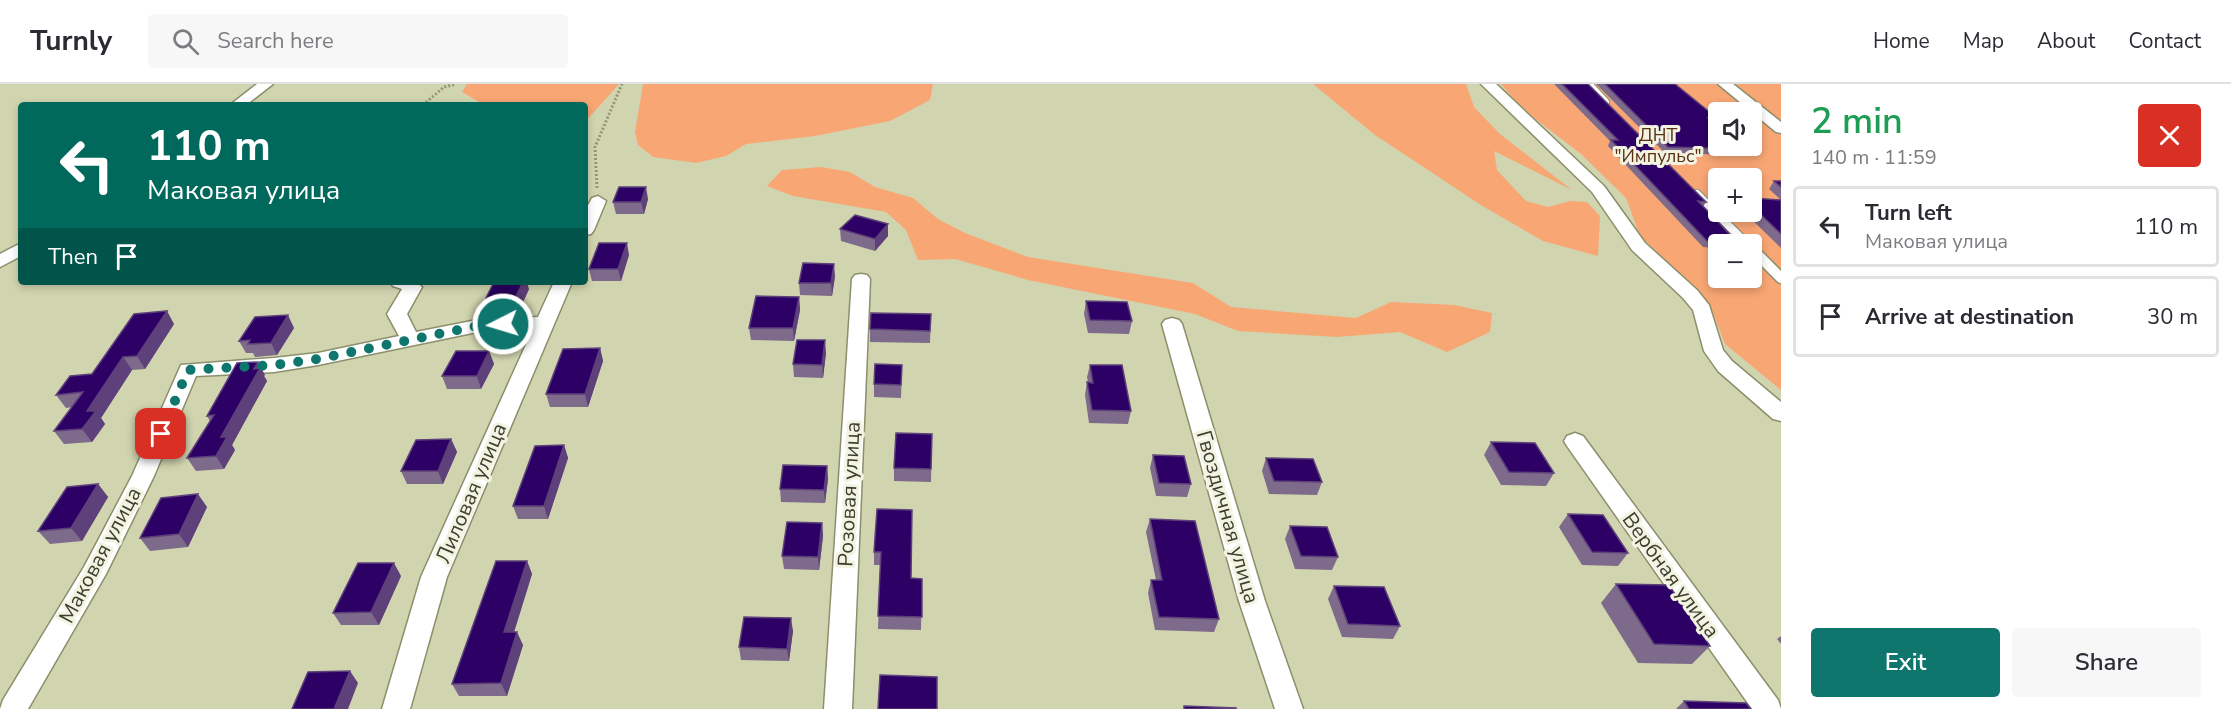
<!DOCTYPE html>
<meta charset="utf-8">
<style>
body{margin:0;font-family:"Nunito Sans",sans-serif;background:#f7f7f7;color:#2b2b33;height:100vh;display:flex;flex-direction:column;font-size:22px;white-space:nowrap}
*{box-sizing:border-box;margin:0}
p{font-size:20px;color:#7c7c81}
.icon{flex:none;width:33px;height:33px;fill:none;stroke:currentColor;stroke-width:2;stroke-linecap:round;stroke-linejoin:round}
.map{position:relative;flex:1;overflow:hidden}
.side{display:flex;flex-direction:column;background:#fff;width:450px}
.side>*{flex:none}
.guide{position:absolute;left:18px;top:18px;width:570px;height:183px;border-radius:6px;box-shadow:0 3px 9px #0003;background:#00695c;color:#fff;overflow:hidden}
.fabs{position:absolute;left:1708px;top:18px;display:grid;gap:12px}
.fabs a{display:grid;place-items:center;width:54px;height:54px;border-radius:6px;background:#fff;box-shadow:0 3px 9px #0003;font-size:30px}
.pin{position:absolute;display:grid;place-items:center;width:51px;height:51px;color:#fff;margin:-26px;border-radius:12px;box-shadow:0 3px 9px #0006}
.me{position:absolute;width:66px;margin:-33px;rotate:265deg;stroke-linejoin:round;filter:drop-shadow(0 0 4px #0008)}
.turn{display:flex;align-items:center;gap:21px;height:126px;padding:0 30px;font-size:27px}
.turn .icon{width:78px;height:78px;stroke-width:2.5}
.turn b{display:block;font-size:42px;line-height:51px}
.then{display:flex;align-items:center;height:57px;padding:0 30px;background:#0003;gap:12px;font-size:22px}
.round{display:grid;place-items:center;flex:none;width:63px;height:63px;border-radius:6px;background:#f7f7f7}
.summary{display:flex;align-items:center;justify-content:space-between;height:102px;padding:0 30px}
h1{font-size:36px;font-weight:600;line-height:45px;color:#1e9e55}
.button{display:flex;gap:12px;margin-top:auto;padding:12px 30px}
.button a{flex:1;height:69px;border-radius:6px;background:#0f766e;color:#fff;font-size:24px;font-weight:600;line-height:69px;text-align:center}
.button a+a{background:#f7f7f7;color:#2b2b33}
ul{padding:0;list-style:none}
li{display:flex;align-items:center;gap:18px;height:81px;margin:0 12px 9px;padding:0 18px;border:3px solid #e1e1e2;border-radius:6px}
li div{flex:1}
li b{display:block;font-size:22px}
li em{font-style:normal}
header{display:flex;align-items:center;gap:36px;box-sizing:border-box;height:84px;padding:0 30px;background:#fff;border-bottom:2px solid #e1e1e2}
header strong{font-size:28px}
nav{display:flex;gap:33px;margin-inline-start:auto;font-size:21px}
.search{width:420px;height:54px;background:#f7f7f7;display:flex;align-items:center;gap:15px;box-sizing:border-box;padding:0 21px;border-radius:6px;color:#7c7c81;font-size:22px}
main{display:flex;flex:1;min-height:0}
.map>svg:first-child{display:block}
.green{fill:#f8a674;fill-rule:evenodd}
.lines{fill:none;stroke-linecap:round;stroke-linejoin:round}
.service-far1-casing{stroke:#8b8f6b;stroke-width:10}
.service-casing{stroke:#8b8f6b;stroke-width:13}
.minor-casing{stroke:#8b8f6b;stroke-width:3}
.path{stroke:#929579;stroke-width:3;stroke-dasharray:2 2;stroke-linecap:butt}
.service-far1{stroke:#fff;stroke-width:8}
.service{stroke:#fff;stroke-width:10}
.minor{fill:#fff;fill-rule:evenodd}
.wall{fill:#7e6a8a}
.shaded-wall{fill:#5e407b}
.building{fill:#2c0065;stroke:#5e407b;stroke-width:1.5}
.route{stroke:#0f766e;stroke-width:10;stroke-dasharray:0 18}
.labels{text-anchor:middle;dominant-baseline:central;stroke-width:6;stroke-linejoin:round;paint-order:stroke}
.far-park-label{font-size:18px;fill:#5a3115;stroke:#f2f4e1}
.street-label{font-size:21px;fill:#3d3e2f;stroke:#f2f4e1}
</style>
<header>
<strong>Turnly</strong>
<div class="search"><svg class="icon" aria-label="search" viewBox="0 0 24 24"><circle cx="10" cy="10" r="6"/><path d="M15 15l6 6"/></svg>Search here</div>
<nav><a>Home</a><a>Map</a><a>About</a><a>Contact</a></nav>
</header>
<main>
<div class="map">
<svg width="1781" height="625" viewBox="0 0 1781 625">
<rect width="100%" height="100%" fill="#d1d5af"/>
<!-- green -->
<g class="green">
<path d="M467,0H619L585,38V21H484L462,8Z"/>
<path d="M643,0H933L930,16L890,37L815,52L746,60L726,72L696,79L653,73L638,61L635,48Z"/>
<path d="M1313,0H1466L1474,23L1500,50L1572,106L1494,67L1497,86L1526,117L1548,123L1570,117L1587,118L1600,132L1598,172L1543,157L1484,123L1375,51Z"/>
<path d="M1501,0H1781V306L1725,260L1711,224L1689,198L1640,152L1626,114L1581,70L1521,24ZM1719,28H1752V62H1719ZM1719,94H1752V128H1719ZM1719,160H1752V194H1719Z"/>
<path d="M821,83L850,88L875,103L913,114L938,135L965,149L1028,173L1193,199L1231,223L1356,234L1391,218L1454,221L1492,229L1490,248L1447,268L1400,248L1337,253L1238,247L1195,230L1028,196L955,175L918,176L906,146L886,128L793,112L767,102L782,86Z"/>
</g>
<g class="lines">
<!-- service-far1 casing -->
<g class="service-far1-casing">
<g id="service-far1">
<path d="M1588,0L1605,18"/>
<path d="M1697,110L1747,160"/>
</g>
</g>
<!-- service casing -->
<g class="service-casing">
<path id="service" d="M1752,165L1781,194"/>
</g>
<!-- minor casing -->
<g class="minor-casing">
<g id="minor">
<path d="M257,0H273L246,21H230Z"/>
<path d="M1481,0H1496L1604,102L1645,159L1697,206L1709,221L1723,266L1732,277L1781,318V337L1773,335L1718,287L1704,267L1693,226L1683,214L1632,166L1592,108Z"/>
<path d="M1718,0H1733L1781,38V49L1776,48Z"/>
<path d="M598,112L606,117L594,146L591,150L585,151V127L592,114Z"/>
<path d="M21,159V172L0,183V170Z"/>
<path d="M861,190L867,191L870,195L852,625H824L852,195L855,191Z"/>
<path d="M390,198H416L422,203L407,230L416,248L482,235L538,233L554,198H572L447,493L410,625H382L421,493L533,245L482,247L318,281L274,288L196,292L154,392L106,490L28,625H0L3,616L84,483L132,392L181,281L274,274L318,269L399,252L387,230L402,205L393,202Z"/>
<path d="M1172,234L1179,236L1182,240L1265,517L1303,625H1275L1239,517L1162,240L1165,236Z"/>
<path d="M1575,349L1583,352L1778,616L1781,625H1752L1567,362L1564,357L1567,352Z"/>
</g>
</g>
<!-- path -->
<g class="path">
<path d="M423,21L444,3L456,0"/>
<path d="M597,104L595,63L622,0"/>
</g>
<!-- service-far1 -->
<use href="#service-far1" class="service-far1"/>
<!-- service -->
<use href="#service" class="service"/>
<!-- minor -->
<use href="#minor" class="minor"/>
</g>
<!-- wall -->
<g class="wall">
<path d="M1554,0H1588L1706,118L1703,123L1738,159L1737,160H1719V164L1703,163L1608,62L1610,57Z"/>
<path d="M1596,0H1675L1718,35L1715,40L1741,65L1738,71L1665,69Z"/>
<path d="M1774,97H1781V164L1744,128H1752V114L1781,116L1769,105Z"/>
<path d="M648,115L644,130H616L613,118Z"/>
<path d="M888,140V152L875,167L841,157L840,145Z"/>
<path d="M629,171L621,197H592L589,185Z"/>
<path d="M835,192L832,212L800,211L799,199Z"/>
<path d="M529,205L519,227H490L486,214Z"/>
<path d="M799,213L800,226L794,257L751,256L749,244Z"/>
<path d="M1086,217L1132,237L1129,250L1088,249L1084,230Z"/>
<path d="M931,230L930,259L870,258V245Z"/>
<path d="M174,240L145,285L132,286L101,334L105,340L92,358L64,360L54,347L72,323L66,324L56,311Z"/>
<path d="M294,244L277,271L255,273L253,269H246L239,257Z"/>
<path d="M600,264L603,277L588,323H550L546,310Z"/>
<path d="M489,267L494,280L481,305H447L442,292Z"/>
<path d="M826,269L823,294L794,293L793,280Z"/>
<path d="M902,281L901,314L874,313V300Z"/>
<path d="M1090,281L1131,327L1128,340L1089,339L1085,311L1087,298H1088L1087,293Z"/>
<path d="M265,291L264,292L267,297L232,361L235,366L224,385L196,387L187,374L210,337L207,332Z"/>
<path d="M932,350L931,398L894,397V384Z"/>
<path d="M451,355L457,368L443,400H407L401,387Z"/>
<path d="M1491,358L1554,389L1546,402L1501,401L1484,371Z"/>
<path d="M564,361L568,374L548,435H518L513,422Z"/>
<path d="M1153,371L1191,400L1187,413L1156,412L1150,384Z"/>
<path d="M1266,374L1322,398L1317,411L1269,410L1262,387Z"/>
<path d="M827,382L828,395L825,419L781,418L780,405Z"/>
<path d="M98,400L108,413L82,457L50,460L38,447Z"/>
<path d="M207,423L188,463L150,467L140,454Z"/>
<path d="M877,425L911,494L922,495L921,546L878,545L880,481H874V468Z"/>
<path d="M1568,430L1628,469L1618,482L1582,481L1559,443Z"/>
<path d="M1150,435L1219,535L1214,548L1155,546L1148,509L1151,496H1156L1146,448Z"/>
<path d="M822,439L823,452L819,486L784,485L782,472Z"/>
<path d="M1290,442L1338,473L1332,486L1295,485L1285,455Z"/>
<path d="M527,477L532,490L514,548L523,561L507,612H459L452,600Z"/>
<path d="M401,492L379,541H341L333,529Z"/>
<path d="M1616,500L1710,562L1692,580L1638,579L1601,519Z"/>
<path d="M1334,502L1400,542L1393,555L1342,553L1328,515Z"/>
<path d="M793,547L789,577L741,576L739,563Z"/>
<path d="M1781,552V560L1777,555Z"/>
<path d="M1684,617L1751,625H1676Z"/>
</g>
<!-- shaded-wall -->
<g class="shaded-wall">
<path d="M646,103L648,115L644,130L641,118Z"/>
<path d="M888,140V152L875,167V155Z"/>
<path d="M627,159L629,171L621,197L618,185Z"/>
<path d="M834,180L835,192L832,212L831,199Z"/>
<path d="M523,198H527L529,205L519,227L515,214Z"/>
<path d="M799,213L800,226L794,257L793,244Z"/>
<path d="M167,227L174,240L145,285L137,272Z"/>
<path d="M288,231L294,244L277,271L271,259Z"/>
<path d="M825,256L826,269L823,294L822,281Z"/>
<path d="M600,264L603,277L588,323L585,310Z"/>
<path d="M489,267L494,280L481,305L477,292Z"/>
<path d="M123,273L132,286L101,334L105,340L92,358L82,345L87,327Z"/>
<path d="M258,278L265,291L264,292L267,297L232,361L235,366L224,385L216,372L221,353L254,285Z"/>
<path d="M451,355L457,368L443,400L438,387Z"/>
<path d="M564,361L568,374L548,435L544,422Z"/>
<path d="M827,382L828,395L825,419L824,406Z"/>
<path d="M98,400L108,413L82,457L71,444Z"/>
<path d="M198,410L207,423L188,463L179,450Z"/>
<path d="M822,439L823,452L819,486L818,473Z"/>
<path d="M527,477L532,490L510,561L504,548Z"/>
<path d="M394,479L401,492L379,541L371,528Z"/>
<path d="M791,534L793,547L789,577L787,565Z"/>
<path d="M517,548L523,561L507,612L501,599Z"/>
<path d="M350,587L358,599L348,625H334Z"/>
</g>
<!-- building -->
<g class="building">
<path d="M1562,0H1588L1706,118L1698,117L1738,159L1707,157L1611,56H1618Z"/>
<path d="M1605,0H1675L1718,35L1708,34L1719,45V62H1737L1741,65L1668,63Z"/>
<path d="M1774,97H1781V103Z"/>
<path d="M619,103H646L641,118H613Z"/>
<path d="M1752,114L1781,116V150L1752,122Z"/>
<path d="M855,131L888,140L875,155L840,145Z"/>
<path d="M599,159H627L618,185H589Z"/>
<path d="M803,179L834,180L831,199H799Z"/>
<path d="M494,198H523L515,214H486Z"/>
<path d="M756,212L799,213L793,244H749Z"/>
<path d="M1086,217L1127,218L1132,237L1090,236Z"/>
<path d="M167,227L137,272L123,273L87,327H96L82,345L54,347L83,308L56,311L70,292L92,290L134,230Z"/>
<path d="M871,229L931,230L930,247L870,245Z"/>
<path d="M288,231L271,259L248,260L250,256L239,257L255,233Z"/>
<path d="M797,256H825L822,281L793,280Z"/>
<path d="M600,264L585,310H546L563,265Z"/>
<path d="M456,267H489L477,292H442Z"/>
<path d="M258,278L254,285L260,284L221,353H227L216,372L187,374L214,331L207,332L237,279Z"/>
<path d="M875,280L902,281L901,301L874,300Z"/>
<path d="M1090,281H1122L1131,327L1092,326L1087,298L1093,299Z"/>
<path d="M896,349L932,350L931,385L894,384Z"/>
<path d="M451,355L438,387H401L416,356Z"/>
<path d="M1491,358L1535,359L1554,389L1509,388Z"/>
<path d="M564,361L544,422H513L535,362Z"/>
<path d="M1153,371L1184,372L1191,400L1159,399Z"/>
<path d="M1266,374L1313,375L1322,398L1274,397Z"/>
<path d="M783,381L827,382L824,406L780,405Z"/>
<path d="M98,400L71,444L38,447L67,403Z"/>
<path d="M198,410L179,450L140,454L161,414Z"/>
<path d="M877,425L912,426L911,494L922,495V533L878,532L881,468H874Z"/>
<path d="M1568,430L1603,431L1628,469L1592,468Z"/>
<path d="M1150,435L1195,437L1219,535L1159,533L1151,496H1162Z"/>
<path d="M787,438L822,439L818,473L782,472Z"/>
<path d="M1290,442L1327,443L1338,473L1301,472Z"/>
<path d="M496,477H527L504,548H517L501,599L452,600Z"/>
<path d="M358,479H394L371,528L333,529Z"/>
<path d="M1616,500L1669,501L1710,562L1654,560Z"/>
<path d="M1334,502L1384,503L1400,542L1348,540Z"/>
<path d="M744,533L791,534L787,565L739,563Z"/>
<path d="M350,587L334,625H292L308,588Z"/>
<path d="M880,591L937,593V625H878Z"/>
<path d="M1684,617L1746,619L1751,625H1689Z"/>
<path d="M1184,622L1236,624V625H1184Z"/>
</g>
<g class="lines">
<!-- route -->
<path class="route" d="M161,350L188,286L274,281L318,275L482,241L503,240"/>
</g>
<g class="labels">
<!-- far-park labels -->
<g class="far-park-label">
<text x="1658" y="51">ДНТ<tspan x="1658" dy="21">"Импульс"</tspan></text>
</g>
<!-- street labels -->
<g class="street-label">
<text transform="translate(471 409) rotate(-67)">Лиловая улица</text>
<text transform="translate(849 410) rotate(-87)">Розовая улица</text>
<text transform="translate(1228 433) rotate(74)">Гвоздичная улица</text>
<text transform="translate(100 471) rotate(-62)">Маковая улица</text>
<text transform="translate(1671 491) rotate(54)">Вербная улица</text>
</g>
</g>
</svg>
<div class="fabs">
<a><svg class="icon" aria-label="sound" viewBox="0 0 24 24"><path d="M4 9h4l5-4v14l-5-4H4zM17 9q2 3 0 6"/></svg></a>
<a>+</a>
<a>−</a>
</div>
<div class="pin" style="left:161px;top:350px;background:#d93025"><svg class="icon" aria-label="arrive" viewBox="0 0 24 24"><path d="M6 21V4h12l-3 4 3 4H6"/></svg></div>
<svg class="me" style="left:503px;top:240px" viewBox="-20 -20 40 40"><circle r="17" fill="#0f766e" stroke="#fff" stroke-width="3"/><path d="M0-11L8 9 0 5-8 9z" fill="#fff"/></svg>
<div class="guide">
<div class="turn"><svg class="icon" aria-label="left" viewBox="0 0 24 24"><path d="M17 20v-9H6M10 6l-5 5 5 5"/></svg><div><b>110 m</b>Маковая улица</div></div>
<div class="then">Then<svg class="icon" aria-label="arrive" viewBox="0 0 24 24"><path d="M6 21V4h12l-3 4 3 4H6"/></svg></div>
</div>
</div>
<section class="side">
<div class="summary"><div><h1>2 min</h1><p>140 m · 11:59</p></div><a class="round" style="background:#d93025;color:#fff"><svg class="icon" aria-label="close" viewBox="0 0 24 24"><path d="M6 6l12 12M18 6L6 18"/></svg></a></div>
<ul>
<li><svg class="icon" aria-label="left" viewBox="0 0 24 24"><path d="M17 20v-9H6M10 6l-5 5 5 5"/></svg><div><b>Turn left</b><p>Маковая улица</p></div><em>110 m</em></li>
<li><svg class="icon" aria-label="arrive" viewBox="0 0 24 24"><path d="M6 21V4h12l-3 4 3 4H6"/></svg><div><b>Arrive at destination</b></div><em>30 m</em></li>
</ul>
<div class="button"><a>Exit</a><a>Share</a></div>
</section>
</main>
